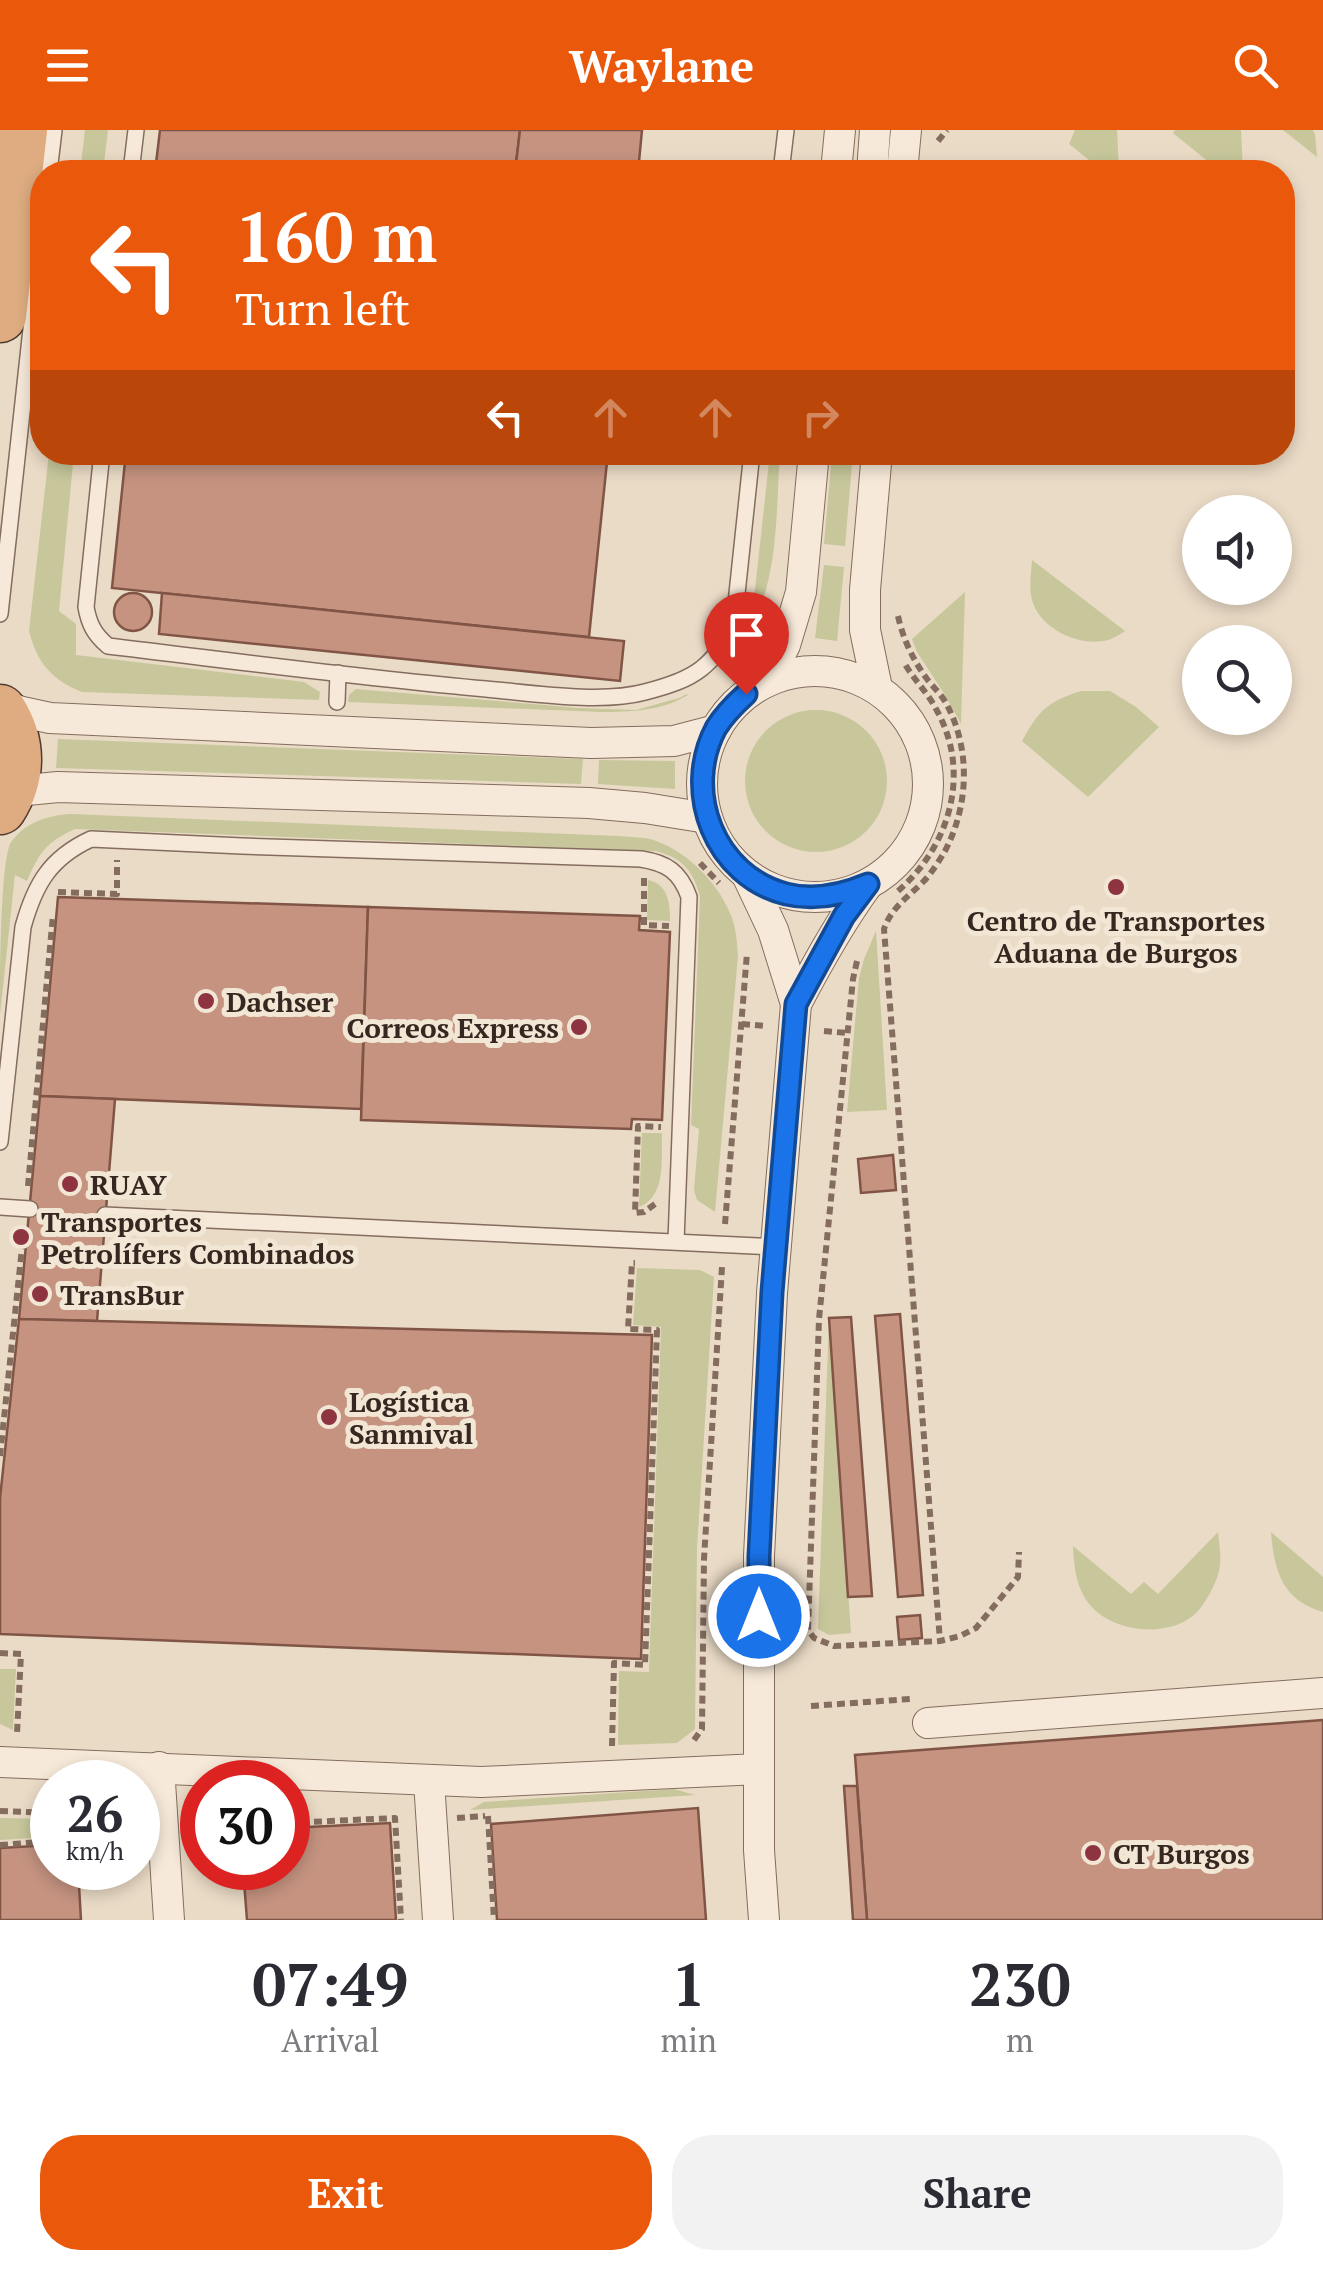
<!DOCTYPE html>
<meta charset="utf-8">
<style>
body{margin:0;font-family:"PT Serif",serif;background:#f2f2f3;color:#2b2b33;height:100vh;display:flex;flex-direction:column;font-size:38px;white-space:nowrap}
*{box-sizing:border-box;margin:0}
p{font-size:32px;color:#7c7c81}
.icon{flex:none;width:55px;height:55px;fill:none;stroke:currentColor;stroke-width:2;stroke-linecap:round;stroke-linejoin:round}
.map{position:relative;height:1790px;overflow:hidden}
.drawer{display:flex;flex-direction:column;background:#fff;flex:1}
.drawer>*{flex:none}
.guide{position:absolute;left:30px;top:30px;width:1265px;height:305px;border-radius:40px;box-shadow:0 5px 15px #0003;background:#ea580c;color:#fff;overflow:hidden}
.controls{position:absolute;left:1182px;top:365px;display:grid;gap:20px}
.controls a{display:grid;place-items:center;width:110px;height:110px;border-radius:50%;background:#fff;box-shadow:0 5px 15px #0003;font-size:50px}
.speed{position:absolute;left:30px;top:1630px;display:flex;gap:20px;font-size:50px;font-weight:700;text-align:center}
.speed>*{display:grid;place-content:center;width:130px;height:130px;border-radius:50%;background:#fff;box-shadow:0 5px 15px #0003;line-height:1}
.speed small{font-size:25px;font-weight:400}
.speed .limit{border:15px solid #d22;background:#fff;color:#111}
.pin{position:absolute;display:grid;place-items:center;width:85px;height:85px;color:#fff;margin:-102px -42px;border-radius:50% 50% 50% 0;rotate:-45deg;box-shadow:0 0 10px #0007}
.pin .icon{rotate:45deg}
.me{position:absolute;width:110px;margin:-55px;rotate:0deg;stroke-linejoin:round;filter:drop-shadow(0 0 8px #0008)}
.turn{display:flex;align-items:center;gap:35px;height:210px;padding:0 40px;font-size:45px}
.turn .icon{width:130px;height:130px;stroke-width:2.5}
.turn b{display:block;font-size:70px;line-height:85px}
.lanes{display:flex;align-items:center;height:95px;padding:0 40px;background:#0003;justify-content:center;gap:50px;direction:ltr}
.lanes .off{opacity:.35}
.eta{display:flex;justify-content:space-evenly;align-items:center;height:170px;text-align:center}
.eta b{font-size:60px;font-weight:600;line-height:70px}
.cta{display:flex;gap:20px;margin-top:auto;padding:20px 40px}
.cta a{flex:1;height:115px;border-radius:40px;background:#ea580c;color:#fff;font-size:40px;font-weight:600;line-height:115px;text-align:center}
.cta a+a{background:#f2f2f3;color:#2b2b33}
header{display:flex;justify-content:space-between;align-items:center;height:130px;padding:0 40px;background:#ea580c;color:#fff;font-size:45px;font-weight:600}
.map>svg:first-child{display:block}
.green{fill:#c7c79b}
.building{fill:#c59380;stroke:#815546;stroke-width:2.5}
.lines{fill:none;stroke-linecap:round;stroke-linejoin:round}
.service-casing{stroke:#846d5e;stroke-width:18}
.minor-casing{stroke:#846d5e;stroke-width:32}
.trunk-casing{stroke:#523c31;stroke-width:55}
.path{stroke:#846d5e;stroke-width:6;stroke-dasharray:8 5;stroke-linecap:butt}
.service{stroke:#f6e9d9;stroke-width:15}
.minor{stroke:#f6e9d9;stroke-width:30}
.trunk{stroke:#deac80;stroke-width:52}
.route-casing{stroke:#114b97;stroke-width:25}
.route{stroke:#1a73e8;stroke-width:18}
.poi-dot{fill:#8e3340;stroke:#f2e6d5;stroke-width:4}
.labels{text-anchor:middle;dominant-baseline:central;stroke-width:10;stroke-linejoin:round;paint-order:stroke}
.poi-label{font-size:28px;font-weight:bold;fill:#362720;stroke:#f2e6d5;text-anchor:start}
</style>
<header><svg class="icon" aria-label="menu" viewBox="0 0 24 24"><path d="M4 6h16M4 12h16M4 18h16"/></svg>Waylane<svg class="icon" aria-label="search" viewBox="0 0 24 24"><circle cx="10" cy="10" r="6"/><path d="M15 15l6 6"/></svg></header>
<div class="map">
<svg width="1323" height="1790" viewBox="0 0 1323 1790">
<rect width="100%" height="100%" fill="#eadbc6"/>
<!-- green -->
<g class="green">
<path d="M85,0H108L103,42H80Z"/>
<path d="M1075,0H1117L1119,42H1104L1069,14Z"/>
<path d="M1175,0H1241L1243,42H1221L1173,3Z"/>
<path d="M1283,0H1313L1315,4L1317,27Z"/>
<path d="M49,323H74L59,481L76,494V525L304,552L320,562L319,570L82,562C52,550 37,533 29,501Z"/>
<path d="M770,323H780C776,377 779,449 751,496Z"/>
<path d="M832,323H853L845,416L824,414Z"/>
<path d="M1032,430L1125,501C1120,504 1116,507 1111,509C1083,519 1040,500 1032,470C1029,458 1031,442 1032,430Z"/>
<path d="M824,435L844,437L837,511L815,508Z"/>
<path d="M965,462L961,594L945,565L917,522L912,509Z"/>
<path d="M356,559L579,578L636,580L679,568L687,564L688,565C662,581 631,582 601,582L348,572L349,565Z"/>
<path d="M1081,561H1110L1136,577L1159,597L1088,667L1022,611C1039,580 1047,572 1081,561Z"/>
<circle cx="816" cy="651" r="71"/>
<path d="M58,609L583,629L581,654L56,638Z"/>
<path d="M599,630L675,631V659L598,654Z"/>
<path d="M71,684L618,706C629,707 640,707 650,709C683,718 716,750 729,781C736,795 737,811 738,826L715,1082L697,1070L694,1060L699,999L691,995L700,766C693,741 682,727 655,721L75,699C46,712 39,723 27,751L15,745L0,885C0,850 0,739 10,714C23,693 48,685 71,684Z"/>
<path d="M648,750C668,754 670,773 670,791L647,790Z"/>
<path d="M876,801L887,980L847,982L859,848L864,829Z"/>
<path d="M642,1003H662C661,1028 667,1066 639,1077Z"/>
<path d="M637,1138L700,1140L714,1147L697,1419L695,1599L677,1613L618,1615L619,1541L649,1542L661,1197L633,1195Z"/>
<path d="M829,1188L851,1503L829,1505L818,1499Z"/>
<path d="M1218,1402C1219,1414 1222,1428 1219,1441C1216,1454 1206,1472 1197,1482C1171,1509 1113,1503 1090,1475C1076,1458 1074,1437 1073,1416L1131,1464L1144,1452L1158,1464Z"/>
<path d="M1271,1402L1323,1447V1482C1282,1470 1274,1441 1271,1402Z"/>
<path d="M0,1539H16L13,1600L0,1594Z"/>
<path d="M674,1659L695,1665L470,1680L484,1672Z"/>
<path d="M0,1688L52,1689V1707L0,1710Z"/>
</g>
<!-- building -->
<g class="building">
<path d="M160,0H520L515,42H155Z"/>
<path d="M520,0H642L638,42H515Z"/>
<path d="M126,322H608L589,507L112,458Z"/>
<circle cx="133" cy="482" r="19"/>
<path d="M162,463L624,511L620,551L159,504Z"/>
<path d="M58,767L368,777L361,979L40,966Z"/>
<path d="M368,777L640,786L639,800L670,802L662,990L632,989L631,999L361,990Z"/>
<path d="M40,966L115,969L97,1191L19,1189Z"/>
<path d="M893,1025L896,1060L861,1063L858,1029Z"/>
<path d="M900,1184L923,1465L898,1467L875,1186Z"/>
<path d="M851,1187L872,1466L848,1467L829,1188Z"/>
<path d="M19,1189L652,1205L641,1529L0,1504V1368Z"/>
<path d="M920,1485L922,1508L899,1510L897,1487Z"/>
<path d="M1323,1590V1790H867L855,1625Z"/>
<path d="M844,1656H857L867,1790H853Z"/>
<path d="M698,1678L706,1790H497L491,1694Z"/>
<path d="M390,1693L396,1790H247L243,1738H288V1698Z"/>
<path d="M52,1715V1738H78L81,1790H0V1718Z"/>
</g>
<g class="lines">
<!-- service casing -->
<g class="service-casing">
<g id="service">
<path d="M49,42L54,0"/>
<path d="M131,42L136,0"/>
<path d="M781,42L786,0"/>
<path d="M102,322L86,477C89,494 94,504 108,516C234,531 360,548 486,559C532,563 601,574 645,562C697,549 711,537 738,492"/>
<path d="M0,484L42,98"/>
<path d="M741,517L736,473L752,322"/>
<path d="M337,572L338,543"/>
<path d="M0,1012L23,797C35,754 50,728 91,709L242,716L641,729C666,733 680,741 689,767L676,1111"/>
<path d="M0,1077L30,1079"/>
<path d="M105,1085L777,1117"/>
</g>
</g>
<!-- minor casing -->
<g class="minor-casing">
<g id="minor">
<path d="M836,42L840,0"/>
<path d="M872,42L875,0"/>
<path d="M902,42L906,0"/>
<path d="M877,322L865,460V500L877,558"/>
<circle cx="815" cy="654" r="113"/>
<path d="M766,551L785,515L801,462L814,322"/>
<path d="M0,574L22,582L50,588L591,613L674,611L716,600"/>
<path d="M3,674L27,660L58,657L589,673L645,678L707,688"/>
<path d="M747,745L773,800L796,874L772,1163L759,1426V1720L764,1790"/>
<path d="M796,874C818,832 840,792 868,754"/>
<path d="M928,1593L1323,1563"/>
<path d="M0,1632L481,1652L759,1639"/>
<path d="M159,1637L169,1790"/>
<path d="M429,1651L438,1790"/>
</g>
</g>
<!-- trunk casing -->
<g class="trunk-casing">
<g id="trunk">
<path d="M0,186L21,0"/>
<path d="M0,581C20,612 20,647 0,678"/>
</g>
</g>
<!-- path -->
<g class="path">
<path d="M938,11L947,0"/>
<path d="M898,486C903,509 913,530 927,549C933,557 941,564 946,573C971,619 969,675 945,721C939,731 931,744 923,752C908,767 891,778 884,799L940,1511"/>
<path d="M700,733L719,753"/>
<path d="M644,748V795L669,796"/>
<path d="M898,761C950,716 972,642 936,579C928,563 914,550 905,534"/>
<path d="M58,762L117,764V730"/>
<path d="M857,831L853,849L819,1189L808,1500L814,1508L834,1516L940,1511L960,1506L976,1498L1018,1447L1019,1422"/>
<path d="M742,894L766,896"/>
<path d="M824,901L847,903"/>
<path d="M28,1056L53,785"/>
<path d="M655,1074L644,1082L635,1083L638,996L661,997"/>
<path d="M725,1094L747,823"/>
<path d="M0,1326L24,1099"/>
<path d="M0,1523L21,1524L17,1604"/>
<path d="M811,1576L910,1569"/>
<path d="M694,1610L702,1599L704,1429L722,1137"/>
<path d="M612,1616L614,1533L645,1535L657,1200L628,1199L632,1133H635"/>
<path d="M0,1681L52,1683"/>
<path d="M488,1686L494,1790"/>
<path d="M457,1688L485,1686"/>
<path d="M288,1693L395,1688L401,1790"/>
<path d="M0,1715L52,1711"/>
</g>
<!-- service -->
<use href="#service" class="service"/>
<!-- minor -->
<use href="#minor" class="minor"/>
<!-- trunk -->
<use href="#trunk" class="trunk"/>
</g>
<g class="lines">
<!-- route casing -->
<g class="route-casing">
<path id="route" d="M746,564C735,574 724,585 716,598C682,662 715,746 786,764C815,771 842,765 868,754L844,786L796,874L772,1162L759,1426V1486"/>
</g>
<!-- route -->
<use href="#route" class="route"/>
</g>
<!-- markers -->
<g class="poi-dot">
<circle cx="1116" cy="757" r="10"/>
<circle cx="206" cy="871" r="10"/>
<circle cx="579" cy="897" r="10"/>
<circle cx="70" cy="1054" r="10"/>
<circle cx="21" cy="1107" r="10"/>
<circle cx="40" cy="1164" r="10"/>
<circle cx="329" cy="1287" r="10"/>
<circle cx="1093" cy="1723" r="10"/>
</g>
<g class="labels">
<!-- poi labels -->
<g class="poi-label">
<text x="1116" y="790" text-anchor="middle">Centro de Transportes<tspan x="1116" dy="32">Aduana de Burgos</tspan></text>
<text x="226" y="871">Dachser</text>
<text x="559" y="897" text-anchor="end">Correos Express</text>
<text x="90" y="1054">RUAY</text>
<text x="41" y="1091">Transportes<tspan x="41" dy="32">Petrolífers Combinados</tspan></text>
<text x="60" y="1164">TransBur</text>
<text x="349" y="1271">Logística<tspan x="349" dy="32">Sanmival</tspan></text>
<text x="1113" y="1723">CT Burgos</text>
</g>
</g>
</svg>
<div class="controls">
<a><svg class="icon" aria-label="sound" viewBox="0 0 24 24"><path d="M4 9h4l5-4v14l-5-4H4zM17 9q2 3 0 6"/></svg></a>
<a><svg class="icon" aria-label="search" viewBox="0 0 24 24"><circle cx="10" cy="10" r="6"/><path d="M15 15l6 6"/></svg></a>
</div>
<div class="speed"><div>26<small>km/h</small></div><div class="limit">30</div></div>
<div class="pin" style="left:746px;top:564px;background:#d93025"><svg class="icon" aria-label="arrive" viewBox="0 0 24 24"><path d="M6 21V4h12l-3 4 3 4H6"/></svg></div>
<svg class="me" style="left:759px;top:1486px" viewBox="-20 -20 40 40"><circle r="17" fill="#1a73e8" stroke="#fff" stroke-width="3"/><path d="M0-11L8 9 0 5-8 9z" fill="#fff"/></svg>
<div class="guide">
<div class="turn"><svg class="icon" aria-label="left" viewBox="0 0 24 24"><path d="M17 20v-9H6M10 6l-5 5 5 5"/></svg><div><b>160 m</b>Turn left</div></div>
<div class="lanes"><svg class="icon" aria-label="left" viewBox="0 0 24 24"><path d="M17 20v-9H6M10 6l-5 5 5 5"/></svg><svg class="icon off" aria-label="ahead" viewBox="0 0 24 24"><path d="M12 20V5M6 11l6-6 6 6"/></svg><svg class="icon off" aria-label="ahead" viewBox="0 0 24 24"><path d="M12 20V5M6 11l6-6 6 6"/></svg><svg class="icon off" aria-label="right" viewBox="0 0 24 24"><path d="M7 20v-9h11M14 6l5 5-5 5"/></svg></div>
</div>
</div>
<section class="drawer">
<div class="eta">
<div><b>07:49</b><p>Arrival</p></div>
<div><b>1</b><p>min</p></div>
<div><b>230</b><p>m</p></div>
</div>
<div class="cta"><a>Exit</a><a>Share</a></div>
</section>
